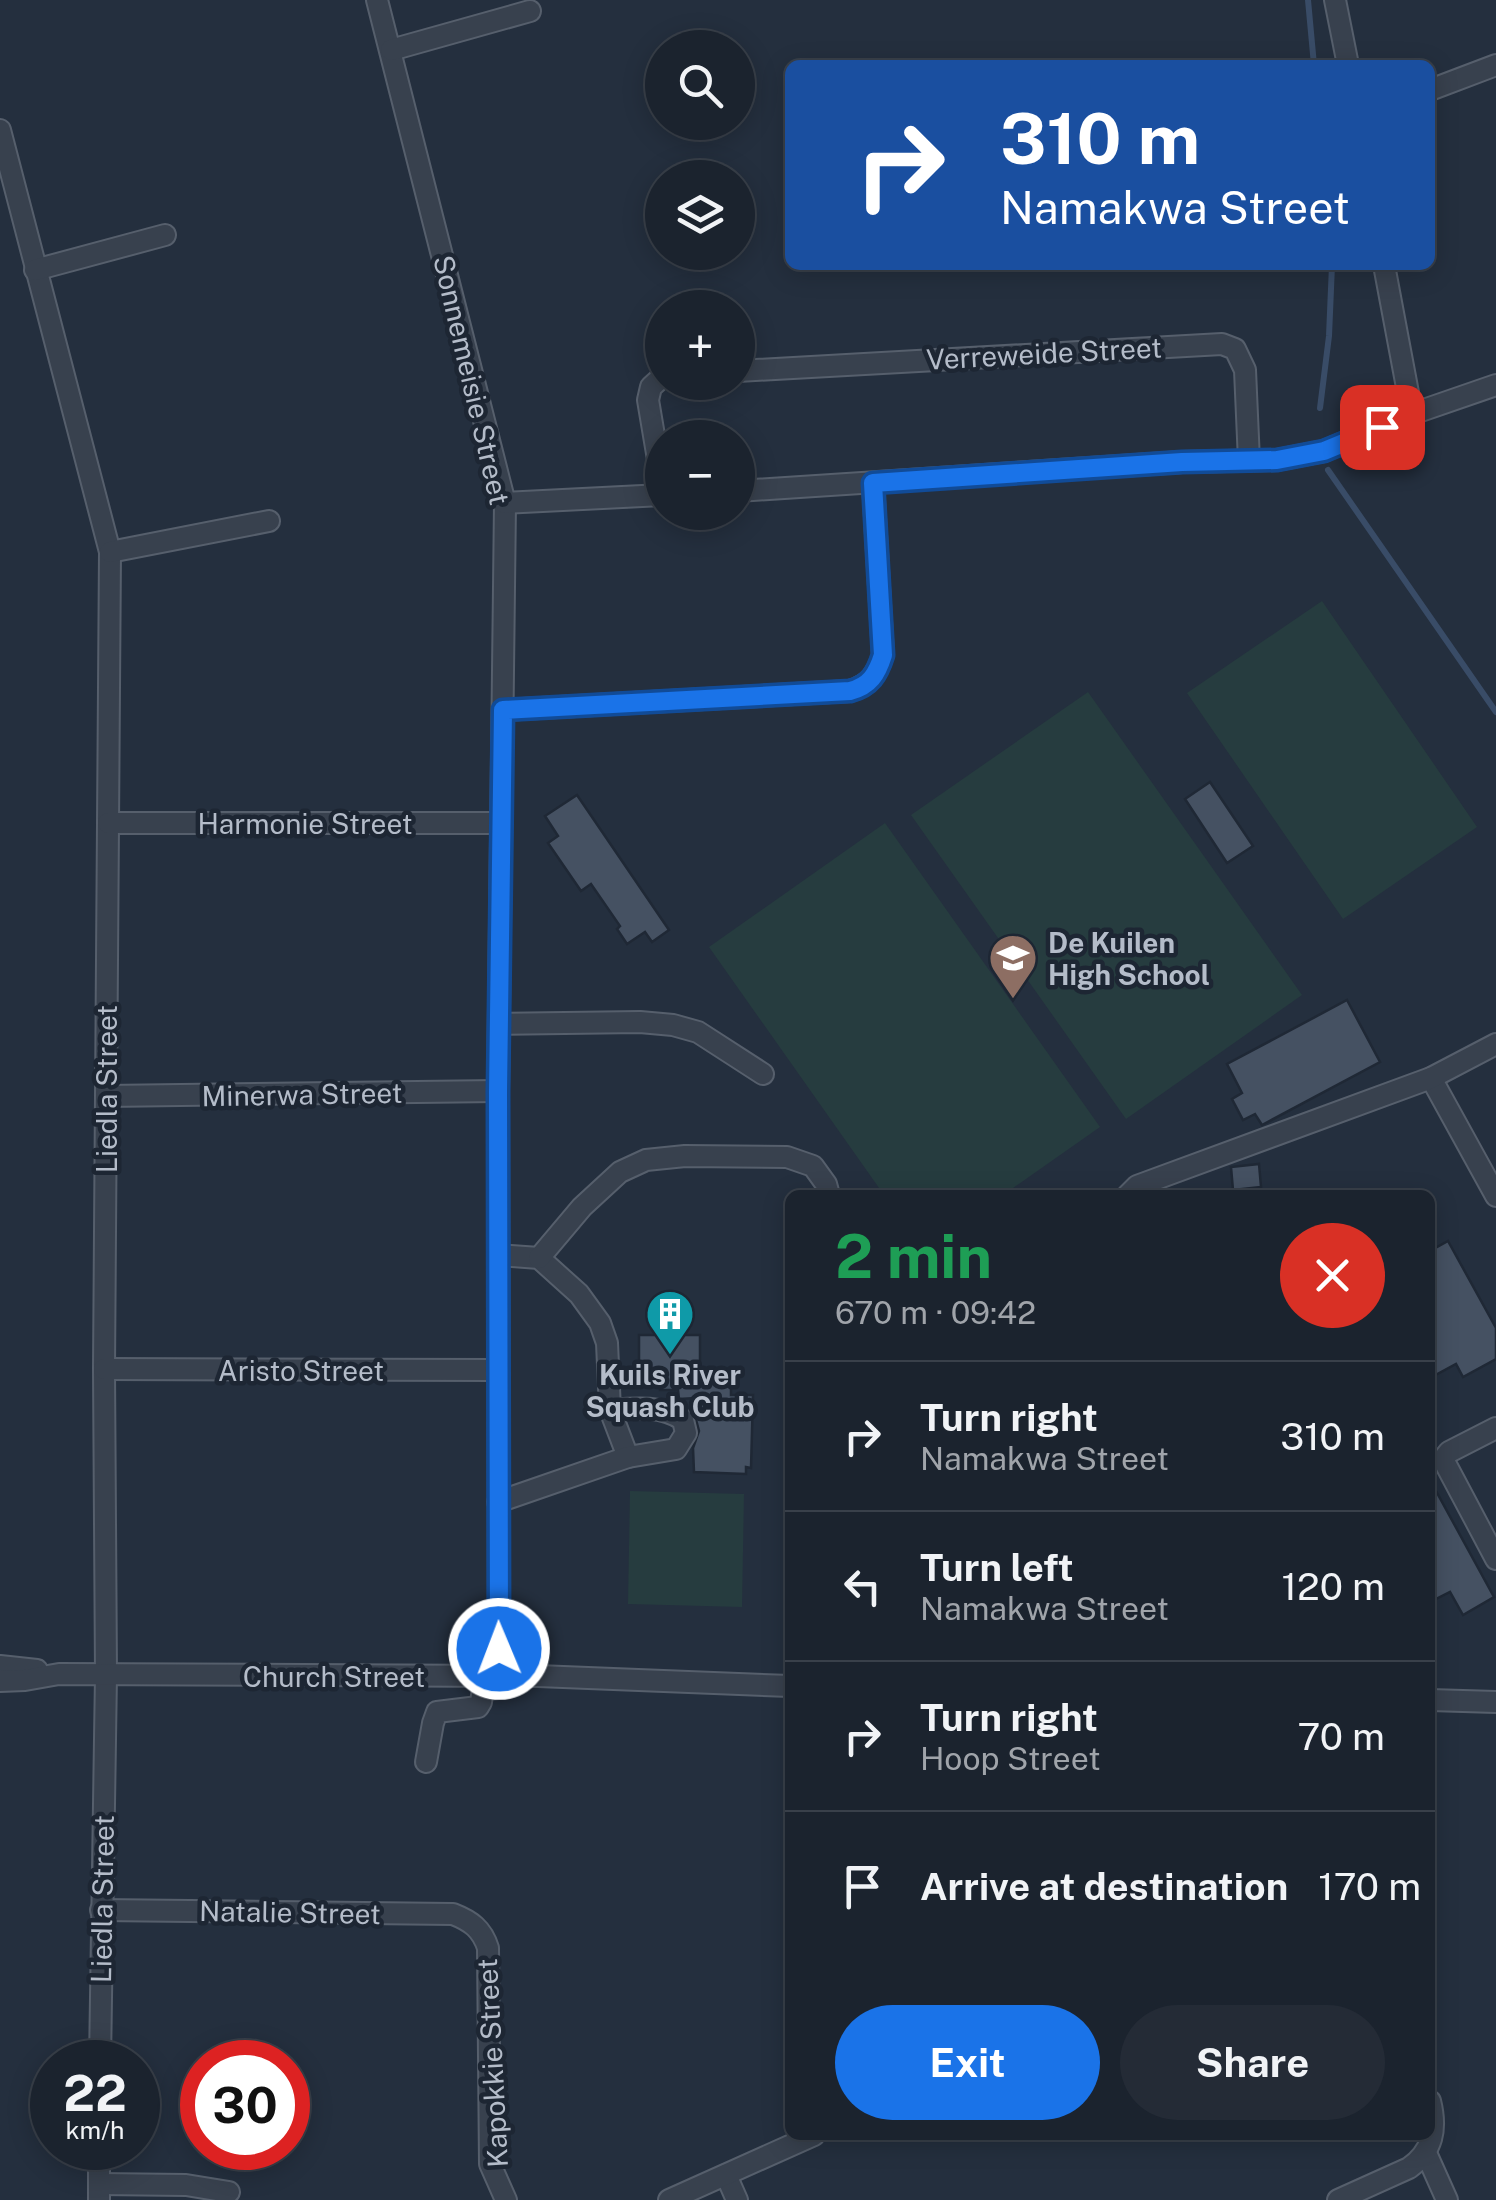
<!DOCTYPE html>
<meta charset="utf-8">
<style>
body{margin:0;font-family:"Public Sans",sans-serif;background:#242b36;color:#f1f3f6;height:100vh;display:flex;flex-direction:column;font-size:38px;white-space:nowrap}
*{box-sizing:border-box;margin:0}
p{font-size:32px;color:#a0a4aa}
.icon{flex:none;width:55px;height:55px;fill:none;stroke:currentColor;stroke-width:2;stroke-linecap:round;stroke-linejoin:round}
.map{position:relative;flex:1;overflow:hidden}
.details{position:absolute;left:785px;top:1190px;width:650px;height:950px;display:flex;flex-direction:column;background:#1b232e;border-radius:15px;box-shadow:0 5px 25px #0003,0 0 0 2px #39404a}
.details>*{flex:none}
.banner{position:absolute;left:785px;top:60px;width:650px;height:210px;border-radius:15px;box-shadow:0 5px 25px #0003,0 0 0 2px #39404a;background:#1a4fa0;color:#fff;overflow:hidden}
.fabs{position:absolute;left:645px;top:30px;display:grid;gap:20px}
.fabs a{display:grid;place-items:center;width:110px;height:110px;border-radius:50%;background:#1b232e;box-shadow:0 5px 25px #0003,0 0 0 2px #39404a;font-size:50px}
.speed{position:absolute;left:30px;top:2040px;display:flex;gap:20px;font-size:50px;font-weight:700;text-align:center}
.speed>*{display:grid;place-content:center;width:130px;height:130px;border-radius:50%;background:#1b232e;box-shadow:0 5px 25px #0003,0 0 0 2px #39404a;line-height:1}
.speed small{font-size:25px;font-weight:400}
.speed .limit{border:15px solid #d22;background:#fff;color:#111}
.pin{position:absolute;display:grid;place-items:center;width:85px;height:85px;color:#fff;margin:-42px;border-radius:20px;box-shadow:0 5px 15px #0006}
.me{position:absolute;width:110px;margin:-55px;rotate:359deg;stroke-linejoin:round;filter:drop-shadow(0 0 8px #0008)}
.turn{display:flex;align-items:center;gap:35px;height:210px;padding:0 50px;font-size:45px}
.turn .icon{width:130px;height:130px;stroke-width:2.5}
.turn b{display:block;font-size:70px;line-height:85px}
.round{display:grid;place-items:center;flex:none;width:105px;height:105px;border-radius:52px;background:#242b36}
.summary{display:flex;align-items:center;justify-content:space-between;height:170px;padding:0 50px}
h1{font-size:60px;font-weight:700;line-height:75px;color:#1e9e55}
.primary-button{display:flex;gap:20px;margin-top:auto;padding:20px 50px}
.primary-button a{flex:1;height:115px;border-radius:60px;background:#1a73e8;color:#fff;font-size:40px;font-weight:700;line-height:115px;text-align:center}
.primary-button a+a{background:#242b36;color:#f1f3f6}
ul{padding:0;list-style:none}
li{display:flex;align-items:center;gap:30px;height:150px;padding:0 50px;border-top:2px solid #39404a}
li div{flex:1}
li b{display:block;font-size:38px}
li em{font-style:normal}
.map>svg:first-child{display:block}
.green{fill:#263c3f}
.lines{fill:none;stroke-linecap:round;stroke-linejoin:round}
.stream{stroke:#394c67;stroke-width:6}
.building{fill:#455162;stroke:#1f2835;stroke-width:2.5}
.minor-casing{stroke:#565f6c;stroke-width:24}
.minor{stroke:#38414e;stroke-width:20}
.route-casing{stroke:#114b97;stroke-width:25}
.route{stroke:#1a73e8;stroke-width:18}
.labels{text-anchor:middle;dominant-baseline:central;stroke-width:9;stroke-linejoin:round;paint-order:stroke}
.street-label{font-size:28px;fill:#b4bcc9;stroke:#1d2633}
.poi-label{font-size:28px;font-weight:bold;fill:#b4bcc9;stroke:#1d2633;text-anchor:start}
</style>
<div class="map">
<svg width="1496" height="2200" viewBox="0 0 1496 2200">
<rect width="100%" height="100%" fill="#242f3e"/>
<!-- green -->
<g class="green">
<path d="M1322,601L1477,827L1343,919L1187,693Z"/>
<path d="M1088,692L1302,995L1126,1119L911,815Z"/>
<path d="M885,823L1100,1127L1003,1195H884L709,947Z"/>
<path d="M630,1491L744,1494L742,1607L628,1604Z"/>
</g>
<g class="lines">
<!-- stream -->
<g class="stream">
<path d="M1308,0L1314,65"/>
<path d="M1320,408L1329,336L1332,265"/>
<path d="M1328,470L1496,712"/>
</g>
</g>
<!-- building -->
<g class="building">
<path d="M1210,782L1253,846L1227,863L1185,799Z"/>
<path d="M577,795L669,930L652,942L645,932L627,944L617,929L620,926L591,884L581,891L548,843L558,836L545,816Z"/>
<path d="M1347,1000L1380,1062L1262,1125L1255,1114L1243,1120L1232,1099L1242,1093L1227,1064Z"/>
<path d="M1259,1164L1261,1187L1233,1190L1231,1167Z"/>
<path d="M1448,1241L1496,1328V1359L1463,1377L1456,1364L1430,1378V1251Z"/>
<path d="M639,1335H700V1379H731V1395H753L751,1468L746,1467V1474L694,1472L693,1448L699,1431L694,1412L695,1398L679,1399L678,1390H660V1380H639Z"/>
<path d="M1430,1480L1494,1597L1463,1615L1450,1592L1430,1602Z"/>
</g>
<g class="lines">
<!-- minor casing -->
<g class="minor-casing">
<g id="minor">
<path d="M377,0L505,503L498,1091L499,1676"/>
<path d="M1335,0L1348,65"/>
<path d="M391,50L530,11"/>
<path d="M1430,90L1496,65"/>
<path d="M0,130L110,552L104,1369L106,1675L100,2062"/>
<path d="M1384,265L1412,414"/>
<path d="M35,270L165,235"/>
<path d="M738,371L1222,344L1235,349L1245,370L1249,461"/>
<path d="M662,377L651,387L648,400L662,483"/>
<path d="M738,491L1182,462L1277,460L1324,451L1412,414L1496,385"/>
<path d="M505,503L662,495"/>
<path d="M110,552L269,521"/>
<path d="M503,710L850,691C870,685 877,674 883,655L873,483"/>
<path d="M108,823H502"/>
<path d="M499,1024L640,1022L673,1025L698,1032L763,1074"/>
<path d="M1431,1078L1496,1196"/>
<path d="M106,1096L498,1091"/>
<path d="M1128,1195L1137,1186L1431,1078L1496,1044"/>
<path d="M498,1255L539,1258L579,1294L600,1323L607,1343L610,1410L628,1457"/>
<path d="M539,1258L582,1207L620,1172L646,1160L685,1156L787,1157L813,1166L826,1184L829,1195"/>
<path d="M104,1369L498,1370"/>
<path d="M1496,1428L1449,1452L1445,1457V1463L1496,1559"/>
<path d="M498,1502L628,1457L676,1449L686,1433L683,1420C663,1405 634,1408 610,1410"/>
<path d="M0,1666L37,1670"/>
<path d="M0,1681L25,1680L59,1674L538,1676L790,1686"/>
<path d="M1430,1700L1496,1702"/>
<path d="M426,1762L433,1723L437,1712L478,1707L481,1702L485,1676"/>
<path d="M101,1910L453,1914C471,1921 482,1929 488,1948L490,2164L506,2200"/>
<path d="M1426,2153L1447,2200"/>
<path d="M726,2175L737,2200"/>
<path d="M99,2184L186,2185L229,2192"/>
<path d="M99,2200V2148"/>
<path d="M669,2200L814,2135"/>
<path d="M1338,2200L1409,2168C1433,2151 1437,2129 1430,2101"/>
</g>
</g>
<!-- minor -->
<use href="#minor" class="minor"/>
</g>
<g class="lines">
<!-- route casing -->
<g class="route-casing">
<path id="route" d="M499,1649L498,1092L503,710L850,691C870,686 877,674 883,655L873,483L1182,462L1277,460L1324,451L1382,427"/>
</g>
<!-- route -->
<use href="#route" class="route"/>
</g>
<!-- icons -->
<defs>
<g id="school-pin" transform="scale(2.5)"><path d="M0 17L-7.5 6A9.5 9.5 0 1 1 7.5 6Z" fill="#8d6e63" stroke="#1d2633"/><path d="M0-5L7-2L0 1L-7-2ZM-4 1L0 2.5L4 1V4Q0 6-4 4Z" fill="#fff"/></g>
<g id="building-pin" transform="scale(2.5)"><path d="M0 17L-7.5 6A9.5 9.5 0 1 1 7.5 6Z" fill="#0f9aa8" stroke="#1d2633"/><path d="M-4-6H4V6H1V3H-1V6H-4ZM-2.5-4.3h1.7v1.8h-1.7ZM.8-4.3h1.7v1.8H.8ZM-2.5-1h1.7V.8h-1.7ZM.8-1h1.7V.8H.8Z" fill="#fff"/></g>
</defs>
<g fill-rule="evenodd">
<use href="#school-pin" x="1013" y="958"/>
<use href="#building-pin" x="670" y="1314"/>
</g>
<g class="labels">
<!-- street labels -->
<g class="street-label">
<text transform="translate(1044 353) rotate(-3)">Verreweide Street</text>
<text transform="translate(472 380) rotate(77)">Sonnemeisie Street</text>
<text x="305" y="823">Harmonie Street</text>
<text transform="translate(106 1089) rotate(-90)">Liedla Street</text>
<text transform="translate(302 1094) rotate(-1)">Minerwa Street</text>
<text x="301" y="1370">Aristo Street</text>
<text x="334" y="1676">Church Street</text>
<text transform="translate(102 1899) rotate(-89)">Liedla Street</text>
<text transform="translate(290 1912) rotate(1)">Natalie Street</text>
<text transform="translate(492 2063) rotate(-93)">Kapokkie Street</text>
</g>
<!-- poi labels -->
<g class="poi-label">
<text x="1048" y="942">De Kuilen<tspan x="1048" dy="32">High School</tspan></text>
<text x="670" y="1374" text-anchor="middle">Kuils River<tspan x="670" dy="32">Squash Club</tspan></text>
</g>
</g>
</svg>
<div class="fabs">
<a><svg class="icon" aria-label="search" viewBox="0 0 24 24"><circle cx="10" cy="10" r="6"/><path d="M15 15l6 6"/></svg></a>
<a><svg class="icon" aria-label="layers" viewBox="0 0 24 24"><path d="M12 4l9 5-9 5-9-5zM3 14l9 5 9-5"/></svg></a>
<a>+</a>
<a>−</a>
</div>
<div class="speed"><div>22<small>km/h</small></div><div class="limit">30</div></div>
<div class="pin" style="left:1382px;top:427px;background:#d93025"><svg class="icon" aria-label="arrive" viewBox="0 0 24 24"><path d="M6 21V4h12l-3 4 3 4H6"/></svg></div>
<svg class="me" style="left:499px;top:1649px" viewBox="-20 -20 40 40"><circle r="17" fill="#1a73e8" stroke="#fff" stroke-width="3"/><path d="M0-11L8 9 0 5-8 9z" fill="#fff"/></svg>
<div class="banner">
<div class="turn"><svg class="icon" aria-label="right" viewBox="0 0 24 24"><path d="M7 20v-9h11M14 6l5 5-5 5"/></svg><div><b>310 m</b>Namakwa Street</div></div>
</div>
<section class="details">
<div class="summary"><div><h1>2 min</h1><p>670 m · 09:42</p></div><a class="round" style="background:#d93025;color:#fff"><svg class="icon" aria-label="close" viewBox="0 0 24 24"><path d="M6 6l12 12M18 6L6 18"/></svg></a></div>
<ul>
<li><svg class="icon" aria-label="right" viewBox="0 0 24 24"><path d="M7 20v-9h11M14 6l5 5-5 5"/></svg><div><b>Turn right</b><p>Namakwa Street</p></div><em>310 m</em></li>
<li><svg class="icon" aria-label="left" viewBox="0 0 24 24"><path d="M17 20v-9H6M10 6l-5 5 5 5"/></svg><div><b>Turn left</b><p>Namakwa Street</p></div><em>120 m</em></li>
<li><svg class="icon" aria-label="right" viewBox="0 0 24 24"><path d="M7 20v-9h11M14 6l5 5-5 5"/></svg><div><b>Turn right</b><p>Hoop Street</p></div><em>70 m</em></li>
<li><svg class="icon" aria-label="arrive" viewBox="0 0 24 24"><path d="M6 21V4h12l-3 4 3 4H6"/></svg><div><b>Arrive at destination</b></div><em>170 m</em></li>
</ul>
<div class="primary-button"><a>Exit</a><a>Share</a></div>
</section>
</div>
